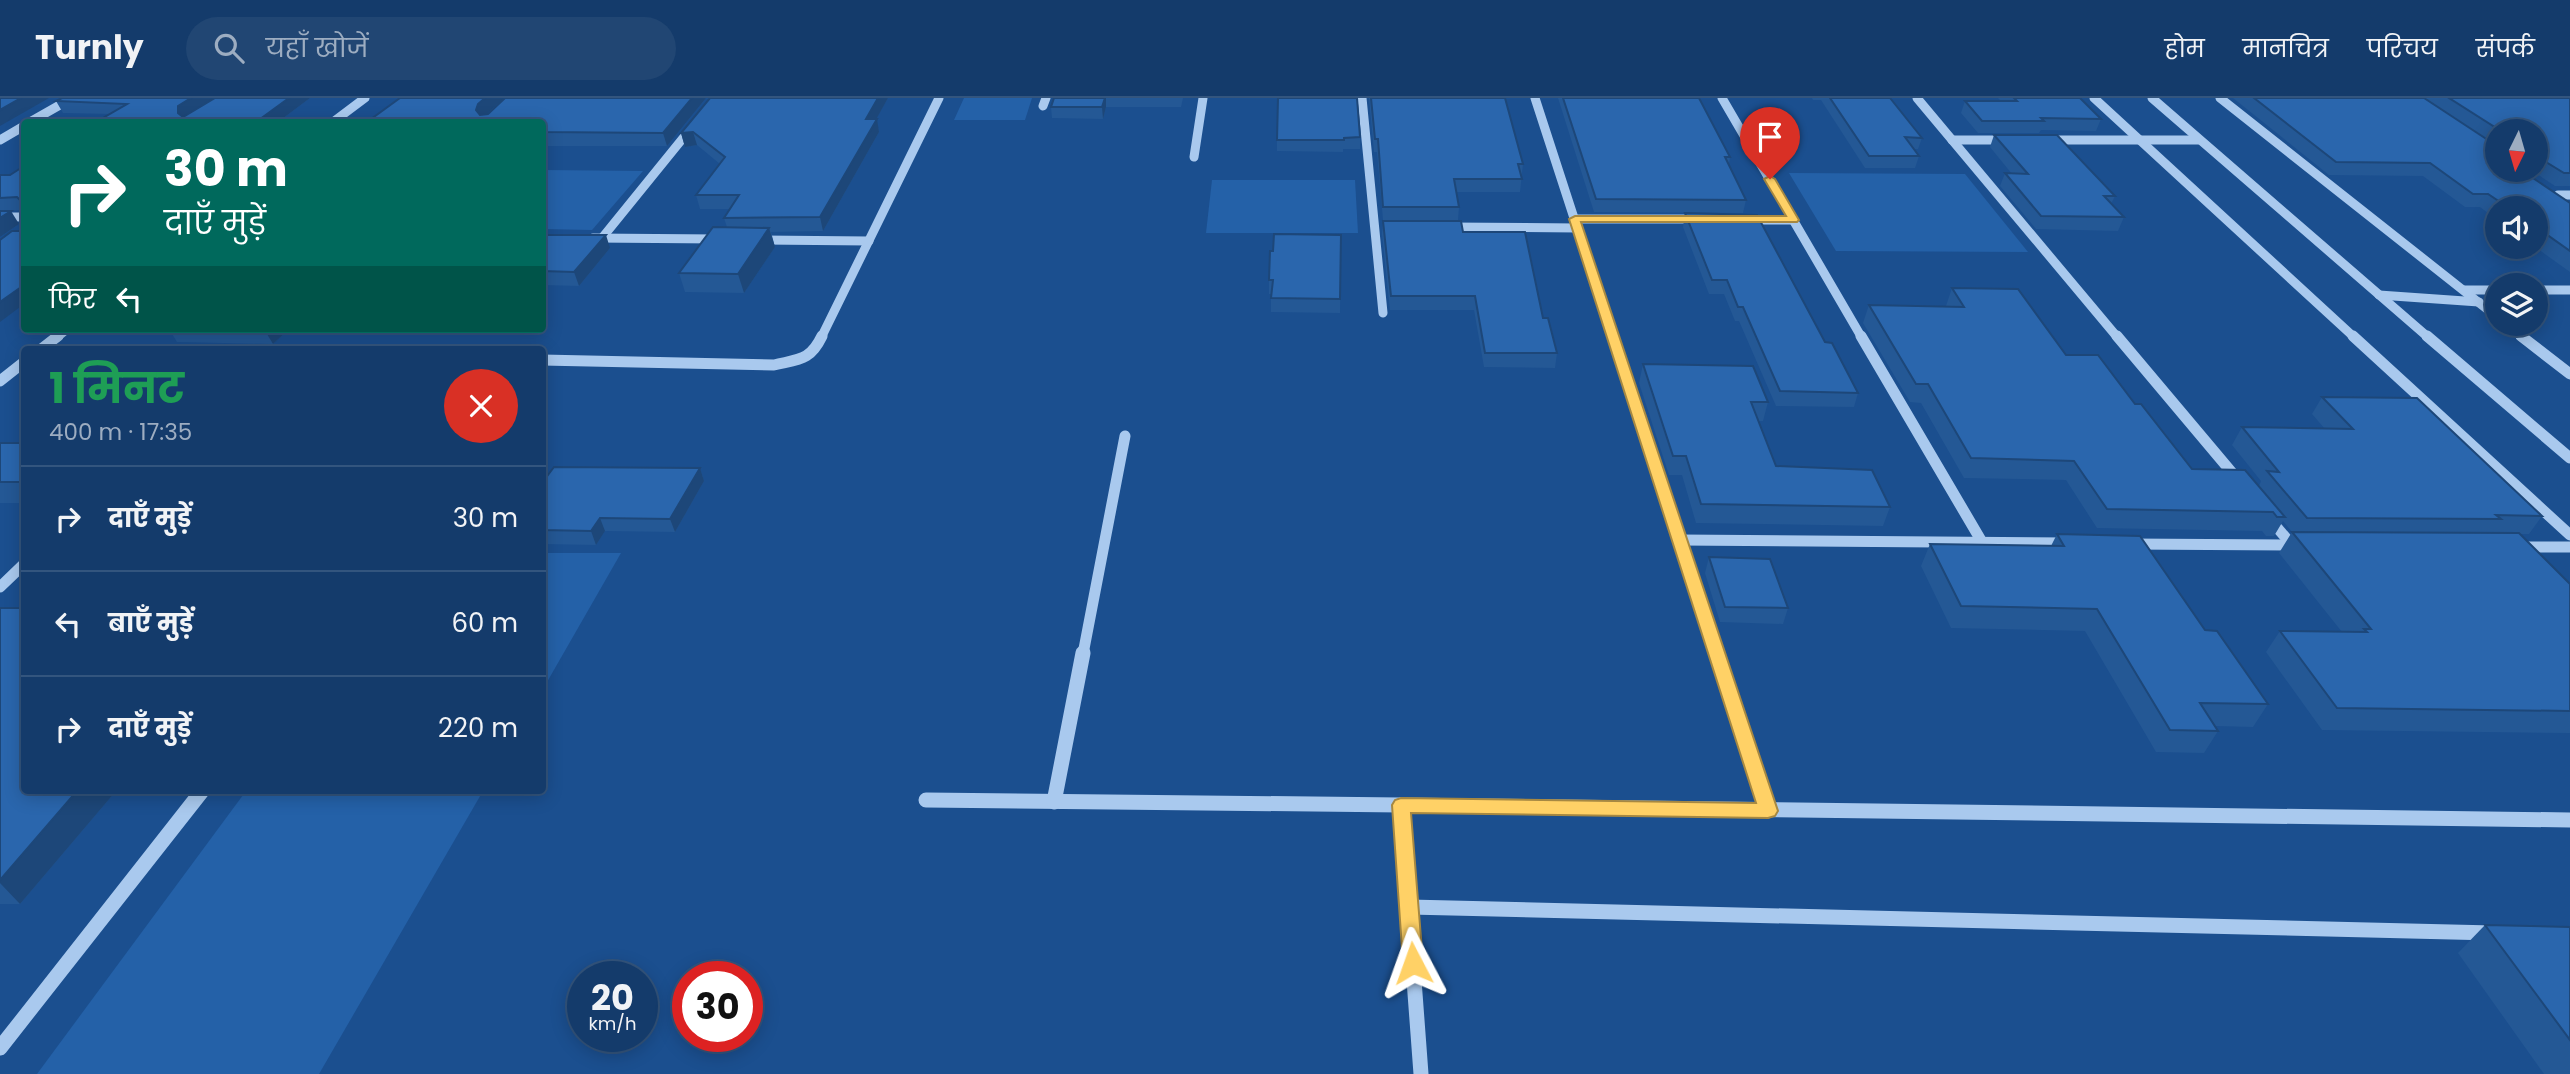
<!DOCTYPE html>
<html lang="hi">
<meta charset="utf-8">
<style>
body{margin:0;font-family:Poppins,"Noto Sans Devanagari",sans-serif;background:#214673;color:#f1f3f6;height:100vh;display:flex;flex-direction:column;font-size:26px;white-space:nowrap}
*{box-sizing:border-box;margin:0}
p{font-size:23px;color:#9dadc1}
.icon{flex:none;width:38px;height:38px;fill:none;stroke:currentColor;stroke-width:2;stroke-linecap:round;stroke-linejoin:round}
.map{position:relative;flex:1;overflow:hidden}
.details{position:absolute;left:21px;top:248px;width:525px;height:448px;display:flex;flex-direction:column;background:#143b6b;border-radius:7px;box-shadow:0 4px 18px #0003,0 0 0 2px #33557e}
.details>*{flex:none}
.banner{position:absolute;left:21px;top:21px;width:525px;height:214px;border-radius:7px;box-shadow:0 4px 18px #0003,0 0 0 2px #33557e;background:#00695c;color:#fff;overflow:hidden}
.needle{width:46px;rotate:185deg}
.tools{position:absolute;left:2485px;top:21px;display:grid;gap:14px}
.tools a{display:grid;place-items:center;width:63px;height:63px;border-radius:50%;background:#143b6b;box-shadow:0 4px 18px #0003,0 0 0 2px #33557e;font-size:35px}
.speed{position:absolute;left:567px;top:863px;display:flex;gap:14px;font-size:35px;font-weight:700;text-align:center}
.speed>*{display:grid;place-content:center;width:91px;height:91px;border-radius:50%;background:#143b6b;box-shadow:0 4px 18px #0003,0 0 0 2px #33557e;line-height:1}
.speed small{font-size:18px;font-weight:400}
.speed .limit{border:10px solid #d22;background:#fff;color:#111}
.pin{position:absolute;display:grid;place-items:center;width:60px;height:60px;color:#fff;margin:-72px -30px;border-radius:50% 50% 50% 0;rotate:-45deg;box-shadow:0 0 7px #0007}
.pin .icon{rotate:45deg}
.me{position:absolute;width:77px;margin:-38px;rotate:356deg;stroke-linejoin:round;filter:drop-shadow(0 0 5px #0008)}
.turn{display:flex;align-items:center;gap:24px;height:147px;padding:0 28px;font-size:32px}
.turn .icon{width:91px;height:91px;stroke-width:2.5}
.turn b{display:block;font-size:49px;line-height:60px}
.then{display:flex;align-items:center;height:66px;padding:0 28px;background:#0003;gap:14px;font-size:26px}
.round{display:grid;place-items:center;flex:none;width:74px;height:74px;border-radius:37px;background:#214673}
.headline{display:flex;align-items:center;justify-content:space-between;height:119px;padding:0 28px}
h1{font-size:42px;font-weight:700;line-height:52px;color:#1e9e55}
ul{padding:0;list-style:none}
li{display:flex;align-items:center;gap:21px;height:105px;padding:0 28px;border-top:2px solid #33557e}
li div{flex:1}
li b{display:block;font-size:26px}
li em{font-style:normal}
header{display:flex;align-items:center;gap:42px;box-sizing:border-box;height:98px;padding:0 35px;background:#143b6b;border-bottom:2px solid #33557e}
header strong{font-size:33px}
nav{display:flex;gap:38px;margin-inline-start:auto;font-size:24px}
.search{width:490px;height:63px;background:#214673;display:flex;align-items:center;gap:18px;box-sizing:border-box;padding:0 24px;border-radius:38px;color:#9dadc1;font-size:26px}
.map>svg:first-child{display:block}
.green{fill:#2461a8}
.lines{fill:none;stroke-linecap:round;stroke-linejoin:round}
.minor-far2{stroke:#a9c9ee;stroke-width:9}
.minor-far1{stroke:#a9c9ee;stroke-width:11}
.minor{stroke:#a9c9ee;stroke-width:15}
.wall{fill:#245895;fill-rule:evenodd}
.shaded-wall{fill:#1d4779}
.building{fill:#2a66ad;stroke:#1d4779;stroke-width:2}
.route{fill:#ffd166;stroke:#a68842;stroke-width:2}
</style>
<header>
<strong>Turnly</strong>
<div class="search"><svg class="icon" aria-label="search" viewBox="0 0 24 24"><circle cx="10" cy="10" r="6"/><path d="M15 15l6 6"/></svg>यहाँ खोजें</div>
<nav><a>होम</a><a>मानचित्र</a><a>परिचय</a><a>संपर्क</a></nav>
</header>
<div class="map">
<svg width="2570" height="976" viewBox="0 0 2570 976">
<rect width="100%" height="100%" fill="#1b4f8f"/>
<!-- green -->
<g class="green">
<path d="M964,0H1032L1025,22H954Z"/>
<path d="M543,72L643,73L592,132L543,131Z"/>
<path d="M1789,75L1965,76L2028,154L1836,153Z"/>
<path d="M1212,82H1355L1358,135H1206Z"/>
<path d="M543,455H621L543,591L542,455Z"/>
<path d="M246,693H483L319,976H37Z"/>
</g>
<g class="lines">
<!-- minor-far2 -->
<g class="minor-far2">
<path d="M1362,0L1383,215"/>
<path d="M1535,0L1613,240"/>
<path d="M1722,0L1862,240"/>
<path d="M1917,0L2118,240"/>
<path d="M2094,0L2355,240"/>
<path d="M2152,0L2429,240"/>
<path d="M2220,0L2497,219"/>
<path d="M1043,8L1046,0"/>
<path d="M30,24L72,0"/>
<path d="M333,24L365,0"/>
<path d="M0,42L24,28"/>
<path d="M1952,42H2008"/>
<path d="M2047,42H2198"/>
<path d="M1194,59L1203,0"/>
<path d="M2558,97H2570"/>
<path d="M0,119H24"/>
<path d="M1575,121H1699"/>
<path d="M1745,122H1793"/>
<path d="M1448,129L1578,130"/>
<path d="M593,140L718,141"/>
<path d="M602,140L692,29"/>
<path d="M757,142L869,143"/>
<path d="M2464,192H2497"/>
<path d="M2536,192H2570"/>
<path d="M2379,197L2479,204"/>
<path d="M2506,226L2523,240"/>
<path d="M56,240L67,231"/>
<path d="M821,240L939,0"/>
</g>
<!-- minor-far1 -->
<g class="minor-far1">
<path d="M1613,238L1717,556"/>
<path d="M1861,238L1982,444"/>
<path d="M2117,238L2239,383"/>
<path d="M2353,238L2570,437"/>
<path d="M2427,238L2570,360"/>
<path d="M2521,238L2570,276"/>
<path d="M40,252L58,238"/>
<path d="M542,262L774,267C799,261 810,263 822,238"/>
<path d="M0,283L24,264"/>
<path d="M2268,419L2292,447"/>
<path d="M1680,442L2069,445"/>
<path d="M2129,446L2300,447"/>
<path d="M2518,449H2570"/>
<path d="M0,489L24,466"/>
<path d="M1083,556L1125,338"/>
</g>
<!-- minor -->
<g class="minor">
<path d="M1716,555L1768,713"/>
<path d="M926,702L1401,707"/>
<path d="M1054,704L1083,555"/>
<path d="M1409,809L2493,835"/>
<path d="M0,950L202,693"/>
<path d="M1421,976L1401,707L2570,722"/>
</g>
</g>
<!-- wall -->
<g class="wall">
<path d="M215,0H310L278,24H96L109,16L63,15L56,3Z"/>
<path d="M400,0H504L486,16L706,0L667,48H548L542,52V24H367Z"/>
<path d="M710,0H888L876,21L879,34L823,133L771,134L775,149L744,195L685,194L679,175L727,129L724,120L730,111H700L696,97L720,66L697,47L685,49L681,35Z"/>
<path d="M1054,0H1183L1181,9H1106L1103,21L1052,20L1051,9Z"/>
<path d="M1369,0H1505L1523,66L1520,94H1456L1459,109L1458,122H1383L1377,54H1374Z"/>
<path d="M1558,0H1699L1730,59L1729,66L1746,102L1743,115L1594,114Z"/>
<path d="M1812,0H1890L1922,40L1918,51H1914L1919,58L1915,70H1865L1821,2H1813Z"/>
<path d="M1998,0H2080L2101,21L2096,33L2041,32L2039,35H1978L1961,15L1965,3H2001Z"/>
<path d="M2233,0H2570V88H2555L2537,76L2534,81L2570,105V174L2535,149L2536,110H2497V122L2480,109H2465L2423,78L2329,77ZM2497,33H2536V72H2497Z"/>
<path d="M1994,37L2115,98L2111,106L2124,119L2118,133L2036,131L2000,88L2005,75L2012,76L1990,49Z"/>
<path d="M1360,39V51H1343V54L1277,53V42Z"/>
<path d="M24,68V112L4,113L19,126L0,139V77H10Z"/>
<path d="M1685,115L1825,244L1858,295L1854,309L1776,308L1739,223H1735L1724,196H1709L1683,129Z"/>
<path d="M1383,123L1463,134L1543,220L1557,255L1555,270L1484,269L1474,212H1390L1382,136Z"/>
<path d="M542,137L610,150L579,188L542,187Z"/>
<path d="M1341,137L1340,215L1271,214V196H1269V182Z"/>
<path d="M1952,190L2066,257L2135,306L2192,371L2259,388L2261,383L2232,347L2242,329L2325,331L2312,316L2322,299L2542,418L2529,436H2520L2570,486V635L2322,632L2266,554L2280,533L2342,534L2279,455L2292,434L2283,423L2274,438H2266L2262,433L2097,430L2066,382L1964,380L1921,305L1910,304L1863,225L1869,207L1946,208Z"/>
<path d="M169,231H289L273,246L177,244Z"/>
<path d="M1643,266L1768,304L1763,323H1758L1776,368L1890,409L1883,428L1696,425L1682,377H1669L1639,285Z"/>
<rect x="0" y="345" width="24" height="60"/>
<path d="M700,370L704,383L675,434L605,433L596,447L542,446V385Z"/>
<path d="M2057,436L2205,532L2268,606L2253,629L2215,628L2218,633L2204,655L2156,654L2085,533L1951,530L1921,468L1930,446L2051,448Z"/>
<path d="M1709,459L1788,510L1783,526L1720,524L1705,475Z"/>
<path d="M0,510L24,693H116L20,806H0Z"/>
<path d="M2485,827L2570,829V976H2544L2458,855Z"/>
</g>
<!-- shaded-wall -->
<g class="shaded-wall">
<path d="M21,0H49L0,28V12Z"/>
<path d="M191,0H214L184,24L178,15V8Z"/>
<path d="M289,0H310L278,24H256Z"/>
<path d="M485,0H504L483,19L481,24L476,12L478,6Z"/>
<path d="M692,0H706L667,48L663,35Z"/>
<path d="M878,0H888L873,27L877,21L879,34L823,133L820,119L866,21Z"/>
<path d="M1105,0H1106V9L1103,21L1102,9Z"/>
<path d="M543,34L548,48L542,52Z"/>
<path d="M693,34L697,47L685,49L681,35Z"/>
<path d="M11,113L19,126L0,139V120Z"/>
<path d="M769,130L775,149L744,195L738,176Z"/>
<path d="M606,137L610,150L579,188L574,174Z"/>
<path d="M24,187V206L0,224V204Z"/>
<path d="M264,231H289L273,246Z"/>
<path d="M700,370L704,383L675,434L670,421Z"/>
<path d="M600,420L605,433L596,447L591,433Z"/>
<path d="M77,693H116L20,806L0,785V782Z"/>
</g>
<!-- building -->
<g class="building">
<path d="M0,0H21L0,12Z"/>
<path d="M62,0H191L178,8V15L183,19L215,0H289L256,24H96L127,6L56,3Z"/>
<path d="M400,0H485L478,6L476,12L480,17L488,16L505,0H692L663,35L542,34V24H367Z"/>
<path d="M710,0H878L866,21H877L820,119L724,120L739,97H696L725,59L693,34L681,35Z"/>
<path d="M1054,0H1105L1102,9H1051Z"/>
<path d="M1278,0H1357L1360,39L1344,40V42H1277Z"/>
<path d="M1371,0H1505L1523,66H1518L1522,81H1454L1459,109H1383L1378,41H1375Z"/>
<path d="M1563,0H1699L1730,59H1725L1746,102L1596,101Z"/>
<path d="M1830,0H1890L1922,40L1905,39L1919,58H1869Z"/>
<path d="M2014,0H2080L2101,21L2041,20L2044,23H1982L1965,3H2017Z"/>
<path d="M2254,0H2424L2497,48V72H2534L2538,74H2524L2570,105V153L2536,129V110H2509L2488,96H2473L2430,65L2336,64Z"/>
<path d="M2449,0H2570V75H2564L2536,58V33H2501Z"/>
<path d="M1994,37H2057L2115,98H2104L2124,119L2041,118L2005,75L2028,76Z"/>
<path d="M24,68V104L23,105L17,99L0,100V77H10Z"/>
<path d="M0,113H11L0,120Z"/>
<path d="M1685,115L1757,117L1825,244L1832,245L1858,295L1780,293L1743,209H1738L1727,182H1712Z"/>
<path d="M1383,123H1461L1463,134H1525L1543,220H1548L1557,255H1485L1475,198H1391Z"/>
<path d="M713,129L769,130L738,176L679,175Z"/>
<path d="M12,133H24V187L0,204V142Z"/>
<path d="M1274,136L1341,137L1340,201L1271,200L1273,182H1269L1270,153H1273Z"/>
<path d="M542,137H606L574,174L542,173Z"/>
<path d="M1952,190L2018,191L2066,257H2098L2135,306H2141L2192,371L2245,372L2285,419H2277L2273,414L2107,411L2074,363L1971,360L1928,286H1916L1869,207L1964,209Z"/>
<path d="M1643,266L1753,268L1768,304H1751L1776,368L1872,372L1890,409L1701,406L1686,358H1673Z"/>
<path d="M2322,299L2417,300L2542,418L2496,417L2501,421L2307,420L2267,373L2279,374L2242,329L2353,331Z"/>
<rect x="0" y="345" width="24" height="39"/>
<path d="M554,369L700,370L670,421L600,420L591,433L542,432V409L546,404H542V385Z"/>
<path d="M2292,434L2519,435L2570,486V613L2337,610L2280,533L2367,534L2364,531H2371Z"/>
<path d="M2057,436L2140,438L2205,532L2217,533L2268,606L2200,605L2218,633L2170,632L2097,511L1961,508L1930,446L2064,448Z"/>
<path d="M1709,459L1770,461L1788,510L1725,509Z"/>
<path d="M0,510H24V693H77L0,782Z"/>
<path d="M2485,827L2570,829V942Z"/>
</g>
<!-- route -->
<path class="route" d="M1770,78L1775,81L1799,122L1797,124H1581L1778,713L1775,718L1768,720L1411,715L1423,865L1420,871L1413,874L1406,871L1403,865L1392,707L1395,702L1401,700L1756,705L1569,121L1575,118H1786L1764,81Z"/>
</svg>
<div class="tools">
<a><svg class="needle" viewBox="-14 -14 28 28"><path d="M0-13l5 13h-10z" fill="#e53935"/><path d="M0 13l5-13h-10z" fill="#9dadc1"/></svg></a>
<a><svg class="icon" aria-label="sound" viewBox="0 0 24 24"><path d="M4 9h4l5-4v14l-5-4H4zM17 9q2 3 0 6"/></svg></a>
<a><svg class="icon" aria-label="layers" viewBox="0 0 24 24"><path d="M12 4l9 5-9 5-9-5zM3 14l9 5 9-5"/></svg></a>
</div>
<div class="speed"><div>20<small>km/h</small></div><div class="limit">30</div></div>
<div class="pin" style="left:1770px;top:81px;background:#d93025"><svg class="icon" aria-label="arrive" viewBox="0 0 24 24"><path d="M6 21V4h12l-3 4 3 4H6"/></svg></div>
<svg class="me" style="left:1413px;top:865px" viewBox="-20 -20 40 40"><path d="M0-17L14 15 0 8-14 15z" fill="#ffd166" stroke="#fff" stroke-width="4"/></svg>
<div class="banner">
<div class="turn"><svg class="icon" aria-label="right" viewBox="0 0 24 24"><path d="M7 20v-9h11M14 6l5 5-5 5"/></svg><div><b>30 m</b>दाएँ मुड़ें</div></div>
<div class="then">फिर<svg class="icon" aria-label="left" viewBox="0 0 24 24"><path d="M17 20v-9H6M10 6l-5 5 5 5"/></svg></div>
</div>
<section class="details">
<div class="headline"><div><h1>1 मिनट</h1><p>400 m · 17:35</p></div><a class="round" style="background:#d93025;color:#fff"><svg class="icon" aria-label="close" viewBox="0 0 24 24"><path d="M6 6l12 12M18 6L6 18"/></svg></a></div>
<ul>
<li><svg class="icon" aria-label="right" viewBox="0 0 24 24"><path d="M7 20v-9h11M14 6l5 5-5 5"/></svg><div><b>दाएँ मुड़ें</b></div><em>30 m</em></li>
<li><svg class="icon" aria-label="left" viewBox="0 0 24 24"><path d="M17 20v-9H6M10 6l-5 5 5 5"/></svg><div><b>बाएँ मुड़ें</b></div><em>60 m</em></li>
<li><svg class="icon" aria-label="right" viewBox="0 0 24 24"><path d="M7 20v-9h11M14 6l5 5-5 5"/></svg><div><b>दाएँ मुड़ें</b></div><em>220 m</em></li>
</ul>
</section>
</div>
